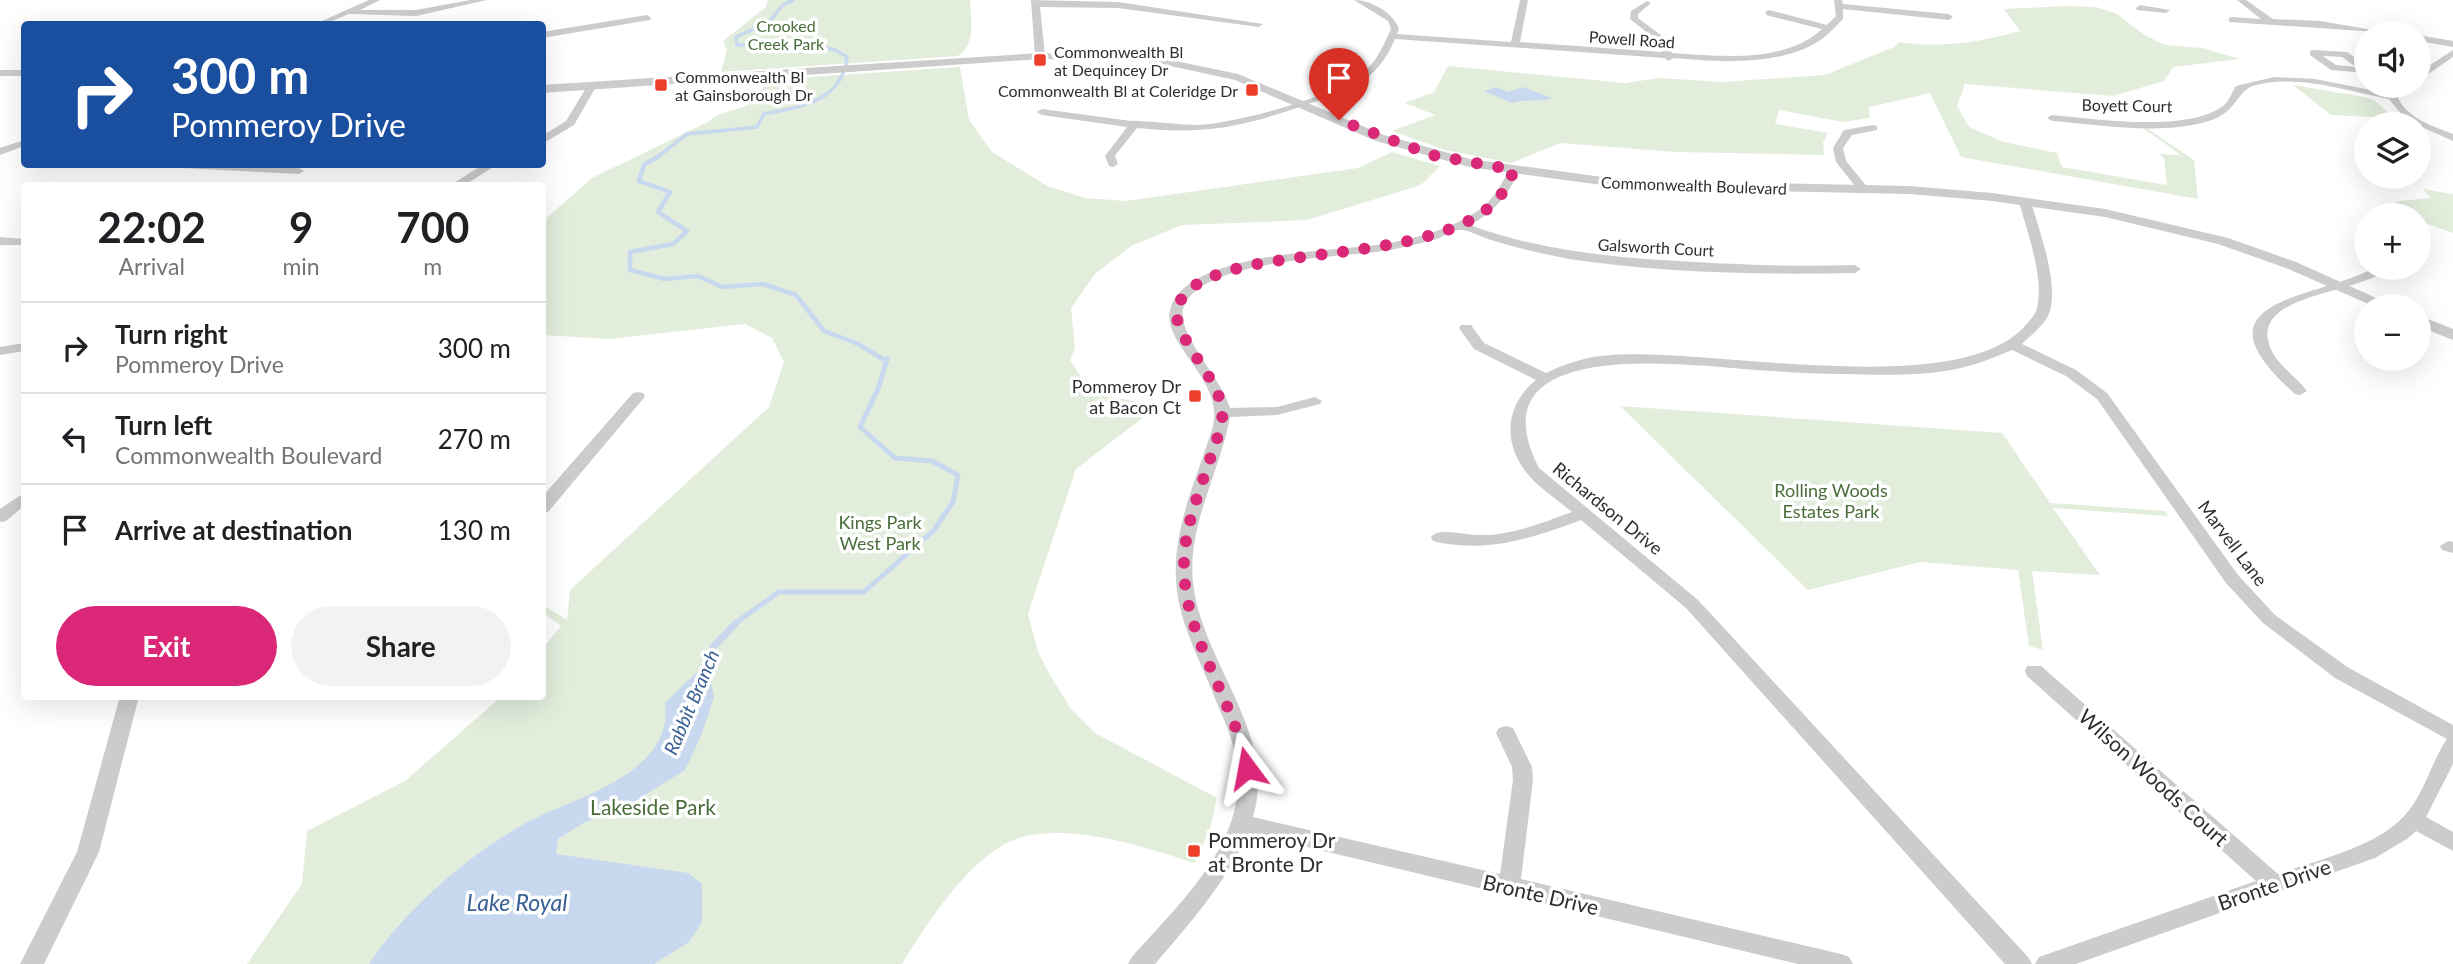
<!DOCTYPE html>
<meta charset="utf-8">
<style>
body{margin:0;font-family:Lato,sans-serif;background:#f2f2f2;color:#202124;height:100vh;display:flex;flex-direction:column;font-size:26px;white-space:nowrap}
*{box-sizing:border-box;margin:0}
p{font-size:23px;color:#757577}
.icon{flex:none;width:38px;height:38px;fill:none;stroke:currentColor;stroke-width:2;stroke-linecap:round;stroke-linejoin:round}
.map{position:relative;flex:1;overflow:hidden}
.sheet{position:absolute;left:21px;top:182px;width:525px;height:518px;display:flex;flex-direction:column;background:#fff;border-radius:7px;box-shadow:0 7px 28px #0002}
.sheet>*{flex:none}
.hud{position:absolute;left:21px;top:21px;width:525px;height:147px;border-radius:7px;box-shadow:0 7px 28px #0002;background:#1a4fa0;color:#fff;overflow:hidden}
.fabs{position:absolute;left:2354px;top:21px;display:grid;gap:14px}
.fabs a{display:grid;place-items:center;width:77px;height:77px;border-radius:50%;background:#fff;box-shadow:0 7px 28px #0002;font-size:35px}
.pin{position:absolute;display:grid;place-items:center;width:60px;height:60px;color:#fff;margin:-72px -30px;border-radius:50% 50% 50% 0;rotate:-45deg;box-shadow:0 0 7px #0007}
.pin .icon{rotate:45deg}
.me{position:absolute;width:77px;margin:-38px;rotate:347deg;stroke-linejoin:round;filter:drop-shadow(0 0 5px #0008)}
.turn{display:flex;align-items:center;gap:24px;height:147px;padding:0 35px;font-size:32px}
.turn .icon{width:91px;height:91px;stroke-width:2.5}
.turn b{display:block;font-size:49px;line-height:60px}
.eta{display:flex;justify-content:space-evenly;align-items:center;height:119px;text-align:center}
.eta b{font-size:42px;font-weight:700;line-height:49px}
.primary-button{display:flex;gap:14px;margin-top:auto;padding:14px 35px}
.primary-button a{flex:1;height:80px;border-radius:42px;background:#db2777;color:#fff;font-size:28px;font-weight:700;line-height:80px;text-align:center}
.primary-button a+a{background:#f2f2f2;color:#202124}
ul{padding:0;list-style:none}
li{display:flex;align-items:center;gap:21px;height:91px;padding:0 35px;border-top:2px solid #e0e0e0}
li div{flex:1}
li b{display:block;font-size:26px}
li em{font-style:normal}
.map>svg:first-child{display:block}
.green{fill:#e2eddc}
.water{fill:#c8d8ee}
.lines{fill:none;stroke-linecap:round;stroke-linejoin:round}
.stream-far3{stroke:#c8d8ee;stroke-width:3.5}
.stream-far2{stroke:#c8d8ee;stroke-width:4.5}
.stream-far1{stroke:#c8d8ee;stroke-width:5}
.stream{stroke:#c8d8ee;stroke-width:7}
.minor{fill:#ccc;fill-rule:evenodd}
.tertiary{fill:#ccc;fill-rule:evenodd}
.route{stroke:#db2777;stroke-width:12;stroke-dasharray:0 21.6}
.poi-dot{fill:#ed3e2a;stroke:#fff;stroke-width:2.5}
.labels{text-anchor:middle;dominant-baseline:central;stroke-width:7;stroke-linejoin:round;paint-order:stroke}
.far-park-label{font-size:16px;fill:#496d3a;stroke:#fff}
.far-street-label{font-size:16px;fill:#2f2f2f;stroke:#fff}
.far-poi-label{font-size:16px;fill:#2f2f2f;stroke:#fff;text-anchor:start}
.poi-label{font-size:18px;fill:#2f2f2f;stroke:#fff;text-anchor:end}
.park-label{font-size:18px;fill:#496d3a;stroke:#fff}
.street-label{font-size:18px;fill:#2f2f2f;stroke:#fff}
.water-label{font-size:19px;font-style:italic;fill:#396195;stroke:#fff}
.near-street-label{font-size:21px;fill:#2f2f2f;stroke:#fff}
.near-park-label{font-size:21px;fill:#496d3a;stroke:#fff}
.near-poi-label{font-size:21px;fill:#2f2f2f;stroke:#fff;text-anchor:start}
.near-water-label{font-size:23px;font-style:italic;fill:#396195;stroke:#fff}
</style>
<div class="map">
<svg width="2453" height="964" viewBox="0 0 2453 964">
<rect width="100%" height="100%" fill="#fff"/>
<!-- green -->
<g class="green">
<path d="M768,0H970C971,19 976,44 958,56L721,72L727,50L723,41L766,7Z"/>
<path d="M2067,6L2096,7L2117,14L2143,34L2165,45L2202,48L2240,59L2173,67L2164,81L2113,96L1965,84L1957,106L1969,127L2004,142L2057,153L2062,167L2167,185L2164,158L2159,154L2181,155L2143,128L2148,129L2194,160L2198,199L1961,157L1930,93L1869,107L1870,118L1843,122L1779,110L1775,124L1828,133L1823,143L1824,155L1675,152L1561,143L1511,163L1445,150L1392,131L1435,115L1405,103L1434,92L1448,66L1625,83L1659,78L1722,82L1825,75L1894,47L1899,42C1945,48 1975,43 2020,31L2004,9Z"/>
<path d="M960,67L969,120L992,152L1047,186L1085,198L1126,201L1358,168L1392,152L1440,166L1421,185L1307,220L1182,225L1131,246L1095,274L1071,308L1075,348L1070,360L1081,377L1073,380C1085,395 1138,401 1158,406L1076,469L1028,614L1038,652L1050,675L1071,709L1095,733L1217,798L1210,829L1194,863C1144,847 1079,825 1026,836C976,846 927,923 902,964H247L302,884L307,831L405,781L501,697L542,696L543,648L561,626L543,613V605L567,620L570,590L769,407L784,362L772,338L745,324L609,339L543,335V221L592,178L708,122C728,104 759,115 765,80Z"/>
<path d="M2293,85L2364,97L2374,100L2394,118L2331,115Z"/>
<path d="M2423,189L2453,194V233L2419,221L2418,215H2401L2380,208L2400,201L2431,198Z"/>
<path d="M1620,406L2002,433L2050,503L2165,511L2168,516L2053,508L2100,575L2032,571L2043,650L2029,646L2018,570L1920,562L1808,590Z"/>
</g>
<!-- water -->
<g class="water">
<path d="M1496,87L1508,92L1523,87L1552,98C1537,103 1527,98 1512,103L1484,91Z"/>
<path d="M707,662L714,697L701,736L685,770L624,808L585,822L558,839L556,854L688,873L702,884V922L689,942L654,964H369C397,921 448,874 490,845C502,838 514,829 526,823C574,797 674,775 665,703Z"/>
</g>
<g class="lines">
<!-- stream-far3 -->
<g class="stream-far3">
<path d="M793,0L783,5L769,22L736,37L737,45L809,44L835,50L847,57L846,65"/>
<path d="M656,158L687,134L757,127L764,114C794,108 832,104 844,71"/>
</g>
<!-- stream-far2 -->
<path class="stream-far2" d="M659,156L644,165L639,181L670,192L658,212L687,231L673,244L630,252V270L665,279L698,276L722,287L763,284L796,295L824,331L856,343L886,361"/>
<!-- stream-far1 -->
<path class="stream-far1" d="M734,624L779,592H864L934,530L953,502L958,475L932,461L895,458L860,427L878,389L887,359"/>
<!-- stream -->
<path class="stream" d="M704,669L713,647L736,623"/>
<!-- minor -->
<g class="minor">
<path d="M369,0H380L360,10H416L470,0H487L416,16L349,14L325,24H315Z"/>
<path d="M1031,0L1118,2L1263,24L1259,27L1118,8L1040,7L1045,56L1040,59L1035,56Z"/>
<path d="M1354,0C1371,0 1394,13 1399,29L1397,34L1511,42L1520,0H1528L1520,42L1662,52L1659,42L1630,19L1631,11L1647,1L1651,3L1638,14V18L1666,39L1672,53C1718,56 1785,64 1822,29L1766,15V11L1769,10L1827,25L1836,16L1834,0H1842L1843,4L1949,14L1953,17L1949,20L1843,9V19C1837,25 1830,33 1823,38C1784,67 1719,62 1673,58L1669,61L1664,58L1395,39C1376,84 1347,91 1305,105C1243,127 1203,135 1137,128L1117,153L1115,156L1118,164L1113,167L1109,166L1105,156L1127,127L1042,115L1037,112L1042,109L1131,121C1135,120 1183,125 1194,125C1232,125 1339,96 1366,70C1378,59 1384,44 1391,29L1388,21Z"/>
<path d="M2237,0H2246L2273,19L2320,21L2391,33L2229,22V18L2232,17L2261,19Z"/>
<path d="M2140,5L2170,10L2166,13L2137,10L2136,8Z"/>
<path d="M647,15L651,18L650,20L542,38V32Z"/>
<path d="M2418,35L2453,41V47L2418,41Z"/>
<path d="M2313,50L2347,52L2366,65V73L2331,70L2310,55V51ZM2323,56L2342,57L2356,67L2336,65Z"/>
<path d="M2453,50V57L2418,81V73Z"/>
<path d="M2274,77L2315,79L2391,94L2401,86H2412L2398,98C2408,119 2433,126 2453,134V141L2406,120L2389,99C2348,91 2298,74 2256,85C2236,90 2238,111 2212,120C2163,136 2103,125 2052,121L2047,118L2052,115C2096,119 2183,132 2220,108C2229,103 2231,94 2236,86Z"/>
<path d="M589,83L597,85L574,125L542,144V136L566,121Z"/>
<path d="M1873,125L1877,126V130L1852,135L1843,148L1846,161L1869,189L1863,192L1859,191L1836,162L1833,148L1844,130Z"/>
<path d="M24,140V146L0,155V148Z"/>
<path d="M157,164L299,168L304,171L299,174L162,167Z"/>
<path d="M484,164H498L463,186H449Z"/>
<path d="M1514,167L1519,170C1509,195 1494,212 1470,225C1543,252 1618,258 1695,262C1748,265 1802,267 1855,265L1861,269L1855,273C1760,275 1662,273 1569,259C1543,254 1517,248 1491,240C1483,238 1470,230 1461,230C1454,229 1443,236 1437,239C1421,243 1406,247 1390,250C1346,258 1197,258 1183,309C1177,335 1223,380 1230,408L1277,407L1315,397L1322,401L1320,404L1277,415L1230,417C1220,473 1187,524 1193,583C1202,664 1278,733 1253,817L1500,874L1513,780L1512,767L1496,733L1499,728L1506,726L1513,728L1532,767L1533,780L1521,879L1841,954L1849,957L1853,964H1798L1248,833C1226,883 1190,923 1155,964H1128L1132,957C1177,906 1243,847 1238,772C1236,741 1221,715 1210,686C1196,652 1178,618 1176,580C1173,526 1198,476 1213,426C1224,379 1162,345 1170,310C1185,250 1341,252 1390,243C1421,237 1453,228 1479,210C1495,198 1501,184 1510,168Z"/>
<path d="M2025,199L2031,202C2039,230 2061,288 2048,316C2043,326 2030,336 2022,344L2076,370L2107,393L2238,575L2275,615L2349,668L2453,725V764L2426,817L2453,832V851L2416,831L2407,839L2375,858L2076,964H2035L2039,957L2256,881L2027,676L2025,671L2027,666H2041L2278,874C2317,860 2377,847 2405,815C2424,795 2431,762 2447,739L2335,678L2263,623L2226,583L2097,399L2066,376L2012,350C1999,355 1986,361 1972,365C1932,377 1885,375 1844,374C1807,374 1769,371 1732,368C1665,363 1474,342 1539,468L1698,600L2028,957L2032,964H2005L1686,608L1581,520C1533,538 1485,554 1433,541L1431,537C1439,527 1464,535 1477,535C1511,536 1541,523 1572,512C1557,499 1537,487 1526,472C1502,441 1506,404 1536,380L1474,349L1459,328L1461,325H1471L1484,343L1546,373C1566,363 1589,356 1612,355C1711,348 1954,400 2023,328C2027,323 2033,318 2036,311C2046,282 2027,231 2019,202Z"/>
<path d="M0,237L24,239V245H0Z"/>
<path d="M2374,268H2389C2360,296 2238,292 2274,355C2283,369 2297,378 2307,391L2300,395L2295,394C2186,298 2315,300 2374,268Z"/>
<path d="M24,343V351L0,355V347Z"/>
<path d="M638,392L643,393L645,396L643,399L548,512L542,513V497L633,393Z"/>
<path d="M24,493V506L6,521L0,522V509Z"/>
<path d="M2448,541L2453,542V553L2442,550L2440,546Z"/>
<path d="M120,696H139L99,852L44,964H20L77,852Z"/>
</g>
<!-- tertiary -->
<g class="tertiary">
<path d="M1040,53L1147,55L1238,74L1384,135L1470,159L1624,180L1909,186L1992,193L2105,209L2228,238L2296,262L2394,306H2373L2286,268L2218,244L2105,217L1992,201L1909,194L1624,188L1469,167L1376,141L1235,80L1147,61L1040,59L542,93V85Z"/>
<rect x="0" y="70" width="24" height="6"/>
<path d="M2418,315L2453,329V340L2418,326Z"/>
</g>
</g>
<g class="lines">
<!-- route -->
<path class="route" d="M1247,768C1234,699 1185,640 1184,568C1183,528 1201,488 1213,450C1217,438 1224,423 1222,409C1218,375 1168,332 1178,306C1203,238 1426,272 1495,202C1504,193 1509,182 1514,170L1432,155L1339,120"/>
</g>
<!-- markers -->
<g class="poi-dot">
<rect x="1033" y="53" width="14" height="14" rx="3.5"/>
<rect x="654" y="78" width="14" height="14" rx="3.5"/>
<rect x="1245" y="83" width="14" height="14" rx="3.5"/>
<rect x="1188" y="389" width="14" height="14" rx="3.5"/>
<rect x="1187" y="844" width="14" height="14" rx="3.5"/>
</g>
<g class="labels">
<!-- far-park labels -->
<g class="far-park-label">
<text x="786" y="25">Crooked<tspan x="786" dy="18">Creek Park</tspan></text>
</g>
<!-- far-street labels -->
<g class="far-street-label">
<text transform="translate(1632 39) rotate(4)">Powell Road</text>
<text transform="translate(2127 105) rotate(1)">Boyett Court</text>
<text transform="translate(1694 185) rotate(2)">Commonwealth Boulevard</text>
<text transform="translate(1656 247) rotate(3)">Galsworth Court</text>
</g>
<!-- far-poi labels -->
<g class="far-poi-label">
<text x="1054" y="51">Commonwealth Bl<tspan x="1054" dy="18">at Dequincey Dr</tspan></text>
<text x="675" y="76">Commonwealth Bl<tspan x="675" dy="18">at Gainsborough Dr</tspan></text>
<text x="1238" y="90" text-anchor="end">Commonwealth Bl at Coleridge Dr</text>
</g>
<!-- poi labels -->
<g class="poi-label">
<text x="1181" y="386">Pommeroy Dr<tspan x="1181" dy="21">at Bacon Ct</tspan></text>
</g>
<!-- park labels -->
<g class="park-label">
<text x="1831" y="490">Rolling Woods<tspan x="1831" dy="21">Estates Park</tspan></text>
<text x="880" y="522">Kings Park<tspan x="880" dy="21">West Park</tspan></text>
</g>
<!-- street labels -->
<g class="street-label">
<text transform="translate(1608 508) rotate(39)">Richardson Drive</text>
<text transform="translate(2233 543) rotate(53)">Marvell Lane</text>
</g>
<!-- water labels -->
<g class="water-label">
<text transform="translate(691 702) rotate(-67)">Rabbit Branch</text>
</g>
<!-- near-street labels -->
<g class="near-street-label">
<text transform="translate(2154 777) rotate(42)">Wilson Woods Court</text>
<text transform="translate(2274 884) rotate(-19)">Bronte Drive</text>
<text transform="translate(1541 894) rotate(13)">Bronte Drive</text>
</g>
<!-- near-park labels -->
<g class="near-park-label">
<text x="653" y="806">Lakeside Park</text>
</g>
<!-- near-poi labels -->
<g class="near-poi-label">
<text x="1208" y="839">Pommeroy Dr<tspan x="1208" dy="24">at Bronte Dr</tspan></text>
</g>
<!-- near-water labels -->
<g class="near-water-label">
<text x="517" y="902">Lake Royal</text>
</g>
</g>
</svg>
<div class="fabs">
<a><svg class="icon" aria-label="sound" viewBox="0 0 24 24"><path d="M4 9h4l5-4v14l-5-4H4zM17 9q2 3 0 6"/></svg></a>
<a><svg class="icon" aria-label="layers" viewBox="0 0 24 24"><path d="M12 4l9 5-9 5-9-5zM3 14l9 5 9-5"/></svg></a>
<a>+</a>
<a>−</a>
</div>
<div class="pin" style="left:1339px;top:120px;background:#d93025"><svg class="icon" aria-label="arrive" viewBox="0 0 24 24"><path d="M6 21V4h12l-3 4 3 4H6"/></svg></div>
<svg class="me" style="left:1247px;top:768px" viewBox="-20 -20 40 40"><path d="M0-17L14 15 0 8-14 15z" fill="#db2777" stroke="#fff" stroke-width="4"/></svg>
<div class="hud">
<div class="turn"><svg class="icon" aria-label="right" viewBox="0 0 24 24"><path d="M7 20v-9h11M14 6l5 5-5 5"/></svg><div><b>300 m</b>Pommeroy Drive</div></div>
</div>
<section class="sheet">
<div class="eta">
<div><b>22:02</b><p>Arrival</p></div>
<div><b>9</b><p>min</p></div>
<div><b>700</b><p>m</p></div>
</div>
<ul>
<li><svg class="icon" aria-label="right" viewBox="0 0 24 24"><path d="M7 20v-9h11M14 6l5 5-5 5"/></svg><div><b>Turn right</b><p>Pommeroy Drive</p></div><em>300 m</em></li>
<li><svg class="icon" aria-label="left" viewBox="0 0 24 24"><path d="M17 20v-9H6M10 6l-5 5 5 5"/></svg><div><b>Turn left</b><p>Commonwealth Boulevard</p></div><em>270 m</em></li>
<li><svg class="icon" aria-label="arrive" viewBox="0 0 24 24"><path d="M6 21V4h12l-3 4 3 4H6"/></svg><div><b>Arrive at destination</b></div><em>130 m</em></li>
</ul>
<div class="primary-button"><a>Exit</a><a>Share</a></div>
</section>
</div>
